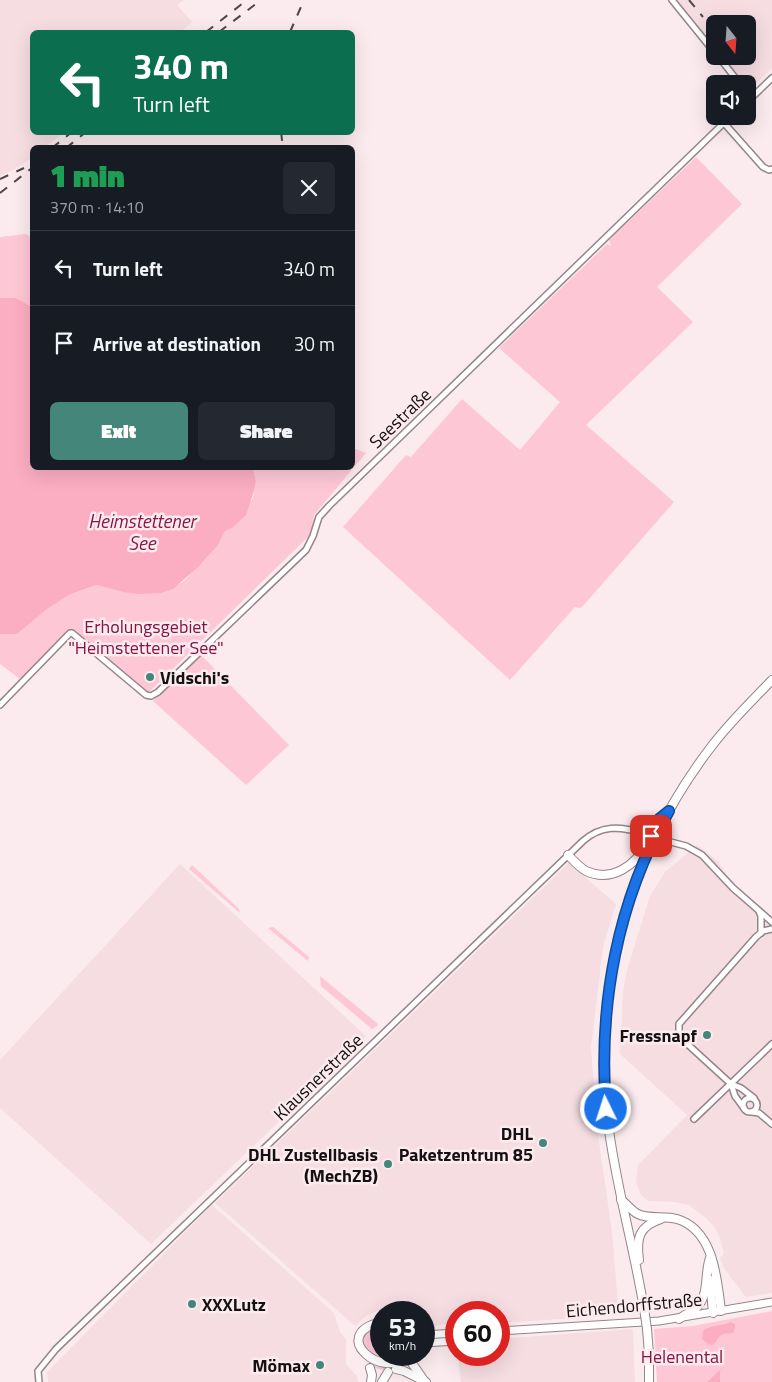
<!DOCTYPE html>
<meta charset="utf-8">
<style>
body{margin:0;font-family:"Titillium Web",sans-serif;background:#242831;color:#f1f3f6;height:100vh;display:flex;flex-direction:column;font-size:19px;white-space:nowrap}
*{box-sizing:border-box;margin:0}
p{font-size:16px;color:#9ea1a6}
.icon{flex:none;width:28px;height:28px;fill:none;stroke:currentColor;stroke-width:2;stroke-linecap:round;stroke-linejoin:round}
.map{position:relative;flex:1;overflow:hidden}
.drawer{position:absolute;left:30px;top:145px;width:325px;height:325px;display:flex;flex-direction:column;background:#171b24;border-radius:8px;box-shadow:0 5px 20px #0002}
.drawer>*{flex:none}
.banner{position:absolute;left:30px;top:30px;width:325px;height:105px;border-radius:8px;box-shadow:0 5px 20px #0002;background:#0b6e4f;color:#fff;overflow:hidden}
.needle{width:32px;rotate:163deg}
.buttons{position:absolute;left:706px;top:15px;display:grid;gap:10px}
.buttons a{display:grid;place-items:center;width:50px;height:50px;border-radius:8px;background:#171b24;box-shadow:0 5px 20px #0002;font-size:25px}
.speed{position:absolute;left:370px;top:1301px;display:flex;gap:10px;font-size:25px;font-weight:700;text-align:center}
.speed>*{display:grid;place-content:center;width:65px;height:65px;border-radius:50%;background:#171b24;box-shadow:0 5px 20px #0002;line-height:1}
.speed small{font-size:12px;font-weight:400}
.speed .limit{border:8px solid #d22;background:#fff;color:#111}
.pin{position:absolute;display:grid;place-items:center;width:42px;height:42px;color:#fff;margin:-21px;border-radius:10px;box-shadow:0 2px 8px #0006}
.me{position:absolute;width:55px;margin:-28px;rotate:356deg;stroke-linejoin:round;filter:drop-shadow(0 0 4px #0008)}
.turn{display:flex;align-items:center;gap:18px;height:105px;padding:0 20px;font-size:22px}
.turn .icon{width:65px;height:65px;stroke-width:2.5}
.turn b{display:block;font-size:35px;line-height:42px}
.round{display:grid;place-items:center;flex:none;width:52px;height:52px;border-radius:8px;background:#242831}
.headline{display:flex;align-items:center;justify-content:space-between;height:85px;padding:0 20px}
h1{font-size:30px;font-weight:800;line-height:38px;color:#1e9e55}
.button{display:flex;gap:10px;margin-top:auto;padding:10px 20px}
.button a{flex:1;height:58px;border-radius:8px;background:#44877a;color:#fff;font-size:20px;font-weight:800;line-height:58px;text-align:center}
.button a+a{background:#242831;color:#f1f3f6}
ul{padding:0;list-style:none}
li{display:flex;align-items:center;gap:15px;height:75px;padding:0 20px;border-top:1px solid #363941}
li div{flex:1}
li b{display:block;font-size:19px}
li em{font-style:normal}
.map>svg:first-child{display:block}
.built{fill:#f5dde2}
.green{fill:#fec7d5;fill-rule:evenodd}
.water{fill:#fbadc1}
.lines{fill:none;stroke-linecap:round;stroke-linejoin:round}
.street-casing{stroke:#948589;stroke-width:8}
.secondary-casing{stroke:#948589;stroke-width:9}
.primary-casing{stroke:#948589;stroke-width:10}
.street{stroke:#fff;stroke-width:5}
.secondary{stroke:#fff;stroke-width:7}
.primary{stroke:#fff;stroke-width:8}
.rail{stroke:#4e4648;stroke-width:2;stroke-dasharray:9 9;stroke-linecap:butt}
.street-bridge-casing{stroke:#948589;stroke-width:8;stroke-linecap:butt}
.primary-bridge-casing{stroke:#948589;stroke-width:10;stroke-linecap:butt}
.street-bridge{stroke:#fff;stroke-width:5}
.primary-bridge{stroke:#fff;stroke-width:8}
.route-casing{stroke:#114b97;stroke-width:12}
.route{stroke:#1a73e8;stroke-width:9}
.poi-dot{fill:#44877a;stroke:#fbebef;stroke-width:2}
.labels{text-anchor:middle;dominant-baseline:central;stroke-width:5;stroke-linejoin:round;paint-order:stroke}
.street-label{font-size:18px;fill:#151011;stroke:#fbebef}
.park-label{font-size:18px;fill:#841242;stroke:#fbebef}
.poi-label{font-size:18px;font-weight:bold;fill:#151011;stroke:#fbebef;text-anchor:end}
.water-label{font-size:19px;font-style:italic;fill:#891946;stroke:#fbebef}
</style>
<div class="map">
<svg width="772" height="1382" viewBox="0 0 772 1382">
<rect width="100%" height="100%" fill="#fbebef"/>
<!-- built -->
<g class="built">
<path d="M0,0H184L177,5L192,22L180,32H32V132L63,133L45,147L32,148V158L11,171L0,176Z"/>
<path d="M676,0H772V68L753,87H748V84H745L723,56H748V24H715V47Z"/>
<path d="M697,845L718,861L728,877L772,918V1293L746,1297L725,1270L720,1258L724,1254L720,1238L715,1228L707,1219L689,1205L674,1202L648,1201L641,1195L636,1182L638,1165L687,1115L620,1054L623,992L627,970L650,896L665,872Z"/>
<path d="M569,863L616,904L603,947L591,1048L597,1128L612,1232L619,1315L499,1323V1312H456V1326H449L445,1324L431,1327L424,1326V1312H400L383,1309L367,1315L355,1326L215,1203Z"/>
<path d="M180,864L366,1036L314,1088L151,1244L0,1108V1060Z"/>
<path d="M212,1205L334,1313L340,1332L346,1339V1364L357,1376L358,1382H48L47,1372Z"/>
<path d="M633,1329L635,1382H461L458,1358L463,1355H499V1339Z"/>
</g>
<!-- green -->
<g class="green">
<path d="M696,157L742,204L657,287L693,322L586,425L674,502L582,607L580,608L575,607L510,680L343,527L406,455L411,457L462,399L520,450L560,402L499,348L607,244L611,246L609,240Z"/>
<path d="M26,234L32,238V307L16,298H0V237Z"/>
<path d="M353,448L366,453L314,515L313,528L311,534L148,693L71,629L20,679L0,664V634H17L47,609L71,594L98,585L123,592L161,593L183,582L207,557L225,531L232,528L253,498L256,481L253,468H352Z"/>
<path d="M201,655L289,745L246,785L153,701Z"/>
<path d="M192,865L239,909L240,913L189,869Z"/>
<path d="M273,927L309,957L308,961L268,928Z"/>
<path d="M320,976L378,1024V1025L372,1029L321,986Z"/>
<path d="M772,1311V1382H720V1371L725,1365L707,1382H657L654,1329L693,1326ZM730,1322L733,1333H723L717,1338L708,1327L720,1326Z"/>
<path d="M381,1326V1355H405C401,1359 398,1364 394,1367C372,1380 350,1345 370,1330C373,1328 378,1327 381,1326Z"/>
</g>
<!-- water -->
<g class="water">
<path d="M0,298H16L32,307V468H253L256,481L254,491L246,515L232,528L225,531L217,546L197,568L173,589L161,593L137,594L123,592L97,585L71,594L47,609L17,634H0Z"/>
<path d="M730,1322L735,1324V1328L733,1333C717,1334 722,1335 713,1345L708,1344L702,1339L703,1331C711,1324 721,1327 730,1322Z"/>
<path d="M725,1365L720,1371V1382H707Z"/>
</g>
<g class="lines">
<!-- street casing -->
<g class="street-casing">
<g id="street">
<path d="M672,0L715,53"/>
<path d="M718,56L740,84"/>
<path d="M748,101L772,78"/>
<path d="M724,123L763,167L769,170L772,169"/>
<path d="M0,705L70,633H72L146,695L151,696L158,692L306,550L313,536L319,517L329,506L731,116"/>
<path d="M667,841L686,846L702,855L733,888L772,922"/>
<path d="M759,911L761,916V933"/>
<path d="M731,1084L735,1096L744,1108"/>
<circle cx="750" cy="1105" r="7"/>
<path d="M754,1098L741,1088L731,1084L684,1041L679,1031V1024L756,937L763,931L772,929"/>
<path d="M752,1112L759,1113L772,1124"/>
<path d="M694,1119L772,1044"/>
<path d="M39,1382L38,1371L56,1349L583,841C601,825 620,826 642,833"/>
</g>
</g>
<!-- secondary casing -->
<g class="secondary-casing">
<g id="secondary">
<path d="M499,1331L659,1321L772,1302"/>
<path d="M424,1335L456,1333"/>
<path d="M424,1343L456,1341"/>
</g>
</g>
<!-- primary casing -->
<g class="primary-casing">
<g id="primary">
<path d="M568,855C574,861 579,867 586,871C612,883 636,865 647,843"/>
<path d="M621,1200C627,1204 630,1209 636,1213C647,1220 664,1215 677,1219C714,1230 717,1279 721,1311"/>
<path d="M639,1260C636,1238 639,1226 661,1219"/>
<path d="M710,1280L713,1313"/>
<path d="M645,1315C635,1250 616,1188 608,1123C591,988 629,854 711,747C729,723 751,702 772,680"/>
<path d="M679,1319C684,1315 691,1312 696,1308C710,1295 704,1274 710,1258"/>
<path d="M381,1322C327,1335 384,1382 408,1355"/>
<path d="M647,1329L649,1354V1382"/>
<path d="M407,1356L423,1379"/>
<path d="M370,1368L372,1375L371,1382"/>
<path d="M396,1369L404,1371L426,1382"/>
<path d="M382,1382L388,1372"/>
</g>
</g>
<!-- street -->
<use href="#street" class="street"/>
<!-- secondary -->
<use href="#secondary" class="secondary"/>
<!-- primary -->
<use href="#primary" class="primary"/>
<!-- rail -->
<g class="rail">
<path d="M689,0L703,17"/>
<path d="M206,32L247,0"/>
<path d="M219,32L261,0"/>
<path d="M290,32L304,0"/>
<path d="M281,132L283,148"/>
<path d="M52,148L72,132"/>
<path d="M66,148L86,132"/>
<path d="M0,179L24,168"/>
<path d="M0,193L32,168"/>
</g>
<!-- street-bridge casing -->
<g class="street-bridge-casing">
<path id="street-bridge" d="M642,833L667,841"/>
</g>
<!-- primary-bridge casing -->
<g class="primary-bridge-casing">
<path id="primary-bridge" d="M645,1315L647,1329"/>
</g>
<!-- street-bridge -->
<use href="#street-bridge" class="street-bridge"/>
<!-- primary-bridge -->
<use href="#primary-bridge" class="primary-bridge"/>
</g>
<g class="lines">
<!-- route casing -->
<g class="route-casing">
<path id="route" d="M606,1109C598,1006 617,901 669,811L659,819L651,836"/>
</g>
<!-- route -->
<use href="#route" class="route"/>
</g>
<!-- markers -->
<g class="poi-dot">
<circle cx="150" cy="677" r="5"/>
<circle cx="707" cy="1035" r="5"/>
<circle cx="543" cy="1143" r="5"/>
<circle cx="388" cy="1164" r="5"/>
<circle cx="192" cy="1304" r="5"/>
<circle cx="320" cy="1365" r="5"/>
</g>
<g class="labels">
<!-- street labels -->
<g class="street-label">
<text transform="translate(400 418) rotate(-44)">Seestraße</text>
<text transform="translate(318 1077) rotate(-44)">Klausnerstraße</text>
<text transform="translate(634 1305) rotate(-5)">Eichendorffstraße</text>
</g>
<!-- park labels -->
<g class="park-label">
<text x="146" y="626">Erholungsgebiet<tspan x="146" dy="21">"Heimstettener See"</tspan></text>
<text x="682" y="1356">Helenental</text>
</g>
<!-- poi labels -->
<g class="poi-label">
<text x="160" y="677" text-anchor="start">Vidschi's</text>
<text x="697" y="1035">Fressnapf</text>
<text x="533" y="1133">DHL<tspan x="533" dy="21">Paketzentrum 85</tspan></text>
<text x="378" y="1154">DHL Zustellbasis<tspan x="378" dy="21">(MechZB)</tspan></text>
<text x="202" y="1304" text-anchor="start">XXXLutz</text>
<text x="310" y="1365">Mömax</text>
</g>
<!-- water labels -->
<g class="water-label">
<text x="142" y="520">Heimstettener<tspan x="142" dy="22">See</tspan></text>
</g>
</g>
</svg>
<div class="buttons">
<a><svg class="needle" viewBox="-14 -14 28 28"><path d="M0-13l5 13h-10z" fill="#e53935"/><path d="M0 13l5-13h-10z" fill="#9ea1a6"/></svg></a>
<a><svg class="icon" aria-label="sound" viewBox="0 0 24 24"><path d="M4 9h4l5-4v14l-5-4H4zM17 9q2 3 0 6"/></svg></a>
</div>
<div class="speed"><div>53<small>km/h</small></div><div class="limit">60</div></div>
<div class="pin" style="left:651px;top:836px;background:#d93025"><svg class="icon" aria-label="arrive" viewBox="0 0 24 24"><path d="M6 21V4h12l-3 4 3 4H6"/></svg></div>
<svg class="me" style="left:606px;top:1109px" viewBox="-20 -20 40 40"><circle r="17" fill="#1a73e8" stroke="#fff" stroke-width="3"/><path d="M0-11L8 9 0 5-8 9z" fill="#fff"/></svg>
<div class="banner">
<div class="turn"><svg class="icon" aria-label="left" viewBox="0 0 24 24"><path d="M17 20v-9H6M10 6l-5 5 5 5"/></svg><div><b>340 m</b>Turn left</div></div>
</div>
<section class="drawer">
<div class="headline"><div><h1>1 min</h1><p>370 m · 14:10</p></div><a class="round"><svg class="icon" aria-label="close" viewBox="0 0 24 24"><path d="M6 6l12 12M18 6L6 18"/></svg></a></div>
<ul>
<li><svg class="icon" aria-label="left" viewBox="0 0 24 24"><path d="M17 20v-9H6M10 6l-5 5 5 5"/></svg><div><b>Turn left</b></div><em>340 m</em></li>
<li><svg class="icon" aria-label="arrive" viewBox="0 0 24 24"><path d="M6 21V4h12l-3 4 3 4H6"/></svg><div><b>Arrive at destination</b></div><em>30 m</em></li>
</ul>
<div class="button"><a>Exit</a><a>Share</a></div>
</section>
</div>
